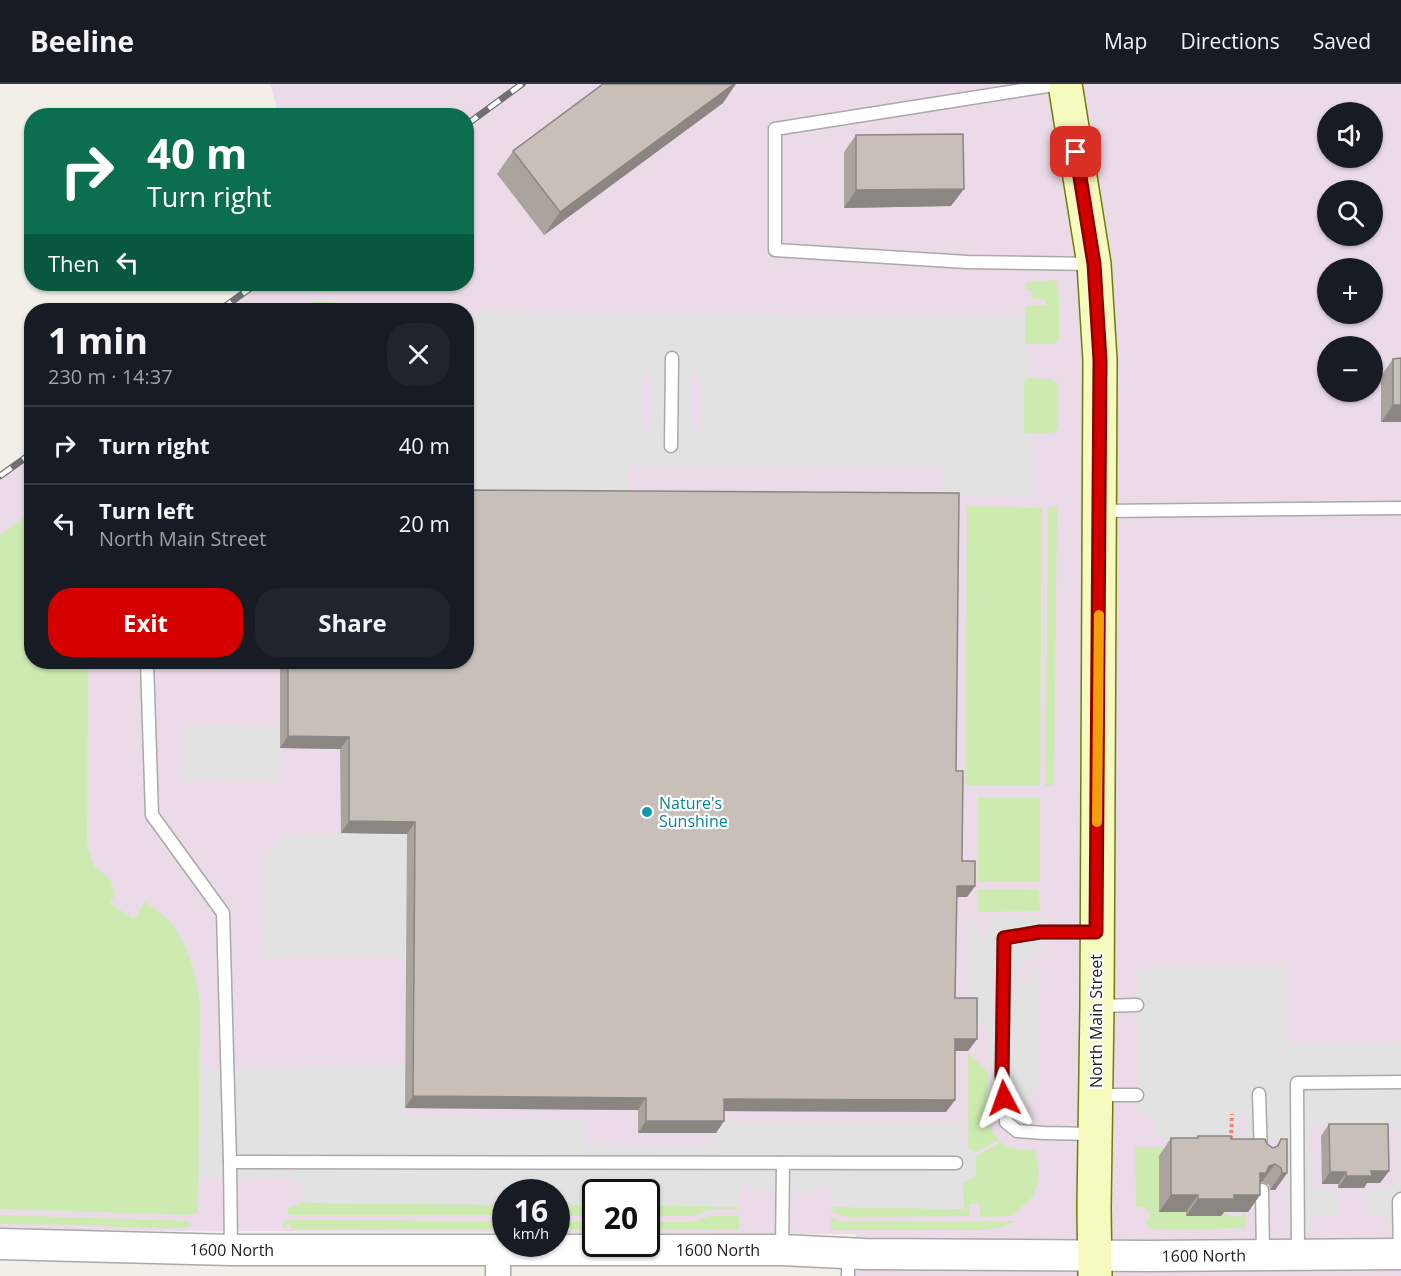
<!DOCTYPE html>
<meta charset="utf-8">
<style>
body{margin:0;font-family:"Open Sans",sans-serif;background:#20242c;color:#f1f3f6;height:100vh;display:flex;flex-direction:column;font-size:22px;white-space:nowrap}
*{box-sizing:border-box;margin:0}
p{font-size:20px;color:#9ea1a6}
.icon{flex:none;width:33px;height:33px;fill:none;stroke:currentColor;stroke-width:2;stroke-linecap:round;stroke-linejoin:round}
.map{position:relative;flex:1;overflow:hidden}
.drawer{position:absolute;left:24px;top:219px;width:450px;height:366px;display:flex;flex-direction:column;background:#171b24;border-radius:24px;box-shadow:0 2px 4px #0004}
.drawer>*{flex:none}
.banner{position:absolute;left:24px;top:24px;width:450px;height:183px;border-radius:24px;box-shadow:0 2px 4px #0004;background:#0b6e4f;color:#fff;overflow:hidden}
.fabs{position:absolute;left:1317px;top:18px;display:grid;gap:12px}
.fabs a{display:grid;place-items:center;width:66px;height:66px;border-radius:50%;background:#171b24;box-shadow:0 2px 4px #0004;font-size:30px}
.speed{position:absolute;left:492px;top:1095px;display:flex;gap:12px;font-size:30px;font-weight:700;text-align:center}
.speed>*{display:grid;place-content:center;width:78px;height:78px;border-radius:50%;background:#171b24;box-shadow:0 2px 4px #0004;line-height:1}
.speed small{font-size:15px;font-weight:400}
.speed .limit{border:3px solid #111;border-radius:9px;background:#fff;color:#111}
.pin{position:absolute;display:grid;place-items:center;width:51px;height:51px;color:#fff;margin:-26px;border-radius:12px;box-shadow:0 3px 9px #0006}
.me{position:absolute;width:66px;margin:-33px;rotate:356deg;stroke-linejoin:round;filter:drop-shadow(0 0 4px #0008)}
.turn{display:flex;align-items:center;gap:21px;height:126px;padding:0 24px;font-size:27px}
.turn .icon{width:78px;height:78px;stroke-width:2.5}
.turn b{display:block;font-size:42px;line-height:51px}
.then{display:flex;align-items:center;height:57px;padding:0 24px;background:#0003;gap:12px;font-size:22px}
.round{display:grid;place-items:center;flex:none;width:63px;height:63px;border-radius:24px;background:#20242c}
.head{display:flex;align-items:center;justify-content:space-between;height:102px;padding:0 24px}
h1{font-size:36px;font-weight:700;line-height:45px}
.primary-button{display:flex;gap:12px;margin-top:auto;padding:12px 24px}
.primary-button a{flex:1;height:69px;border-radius:24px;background:#d40000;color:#fff;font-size:24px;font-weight:700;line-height:69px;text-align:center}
.primary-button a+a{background:#20242c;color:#f1f3f6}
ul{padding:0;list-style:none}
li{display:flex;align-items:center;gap:18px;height:78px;padding:0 24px;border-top:2px solid #363941}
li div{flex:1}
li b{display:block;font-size:22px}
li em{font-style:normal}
header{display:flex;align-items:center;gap:36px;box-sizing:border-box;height:84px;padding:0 30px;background:#171b24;border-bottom:2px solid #363941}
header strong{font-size:28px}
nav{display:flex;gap:33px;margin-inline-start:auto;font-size:21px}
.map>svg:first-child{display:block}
.industrial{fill:#ebdbe8;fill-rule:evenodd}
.grass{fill:#cdebb0}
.parking{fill:#e2e2e2;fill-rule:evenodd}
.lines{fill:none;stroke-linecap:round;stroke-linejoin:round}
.service-casing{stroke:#a9a9a9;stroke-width:15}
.minor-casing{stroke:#a9a9a9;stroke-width:27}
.tertiary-casing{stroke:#a9a9a9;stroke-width:33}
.secondary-casing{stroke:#707d05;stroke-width:36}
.path{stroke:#fa8072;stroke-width:4;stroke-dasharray:3 3;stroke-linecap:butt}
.service{stroke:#fff;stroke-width:12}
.minor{stroke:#fff;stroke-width:24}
.tertiary{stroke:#fff;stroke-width:30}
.secondary{stroke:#f7fabf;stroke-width:33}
.rail-casing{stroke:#707070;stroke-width:7}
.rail{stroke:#fff;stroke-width:4.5;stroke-dasharray:14;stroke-linecap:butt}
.wall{fill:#aba49e}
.shaded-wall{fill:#8b8681}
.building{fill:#c7bfb8;stroke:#8b8681;stroke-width:1.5}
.route-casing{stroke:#8a0000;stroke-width:15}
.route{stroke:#d40000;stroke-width:10}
.slow{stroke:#f59e0b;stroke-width:10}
.culture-dot{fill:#0f9aa8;stroke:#fff;stroke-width:2}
.labels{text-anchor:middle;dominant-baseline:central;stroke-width:4.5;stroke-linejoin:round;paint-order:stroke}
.culture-label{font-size:16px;fill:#0d838f;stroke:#fff;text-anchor:start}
.street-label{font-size:16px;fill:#222;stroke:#fff}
</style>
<header>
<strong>Beeline</strong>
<nav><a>Map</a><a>Directions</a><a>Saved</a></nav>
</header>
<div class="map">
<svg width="1401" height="1192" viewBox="0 0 1401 1192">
<rect width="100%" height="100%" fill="#f2efe9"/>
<!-- industrial -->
<path class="industrial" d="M270,0H1401V1192H845L856,1150L647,1149L646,1108H596L595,1149H557L556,1108H506L505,1148L0,1146V392L31,369L32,578H466V226H220L256,200H466V32L279,31ZM1328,28H1372V74H1328ZM1328,106H1372V152H1328ZM1328,184H1372V230H1328ZM1328,262H1372V308H1328Z"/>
<!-- grass -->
<g class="grass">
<path d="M1052,196L1056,197L1059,213V256L1054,260H1027L1025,257V222L1046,221V216L1032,215L1033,208L1025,206V200L1031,198Z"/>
<path d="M312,218C331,218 351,218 368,226H302Z"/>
<path d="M1029,294L1052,295L1058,299V345L1052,349H1026L1024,347V296Z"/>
<path d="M967,422L1042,424L1040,702L965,701Z"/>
<path d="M1048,423H1057L1054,702H1045Z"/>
<path d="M31,428L32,578H88L87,761L94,782L110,795L115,811L110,819L134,835L145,818C152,823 159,827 164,832C187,854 197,892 200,922L198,1128L189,1131L0,1125V451Z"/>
<rect x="978" y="713" width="62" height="85"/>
<path d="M978,805L1039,806L1040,825L1039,827L978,828Z"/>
<path d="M968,969L988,988C988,1010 982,1038 999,1056L976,1068L968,1064Z"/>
<path d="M1001,1058C1010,1066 1022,1065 1034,1066C1039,1078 1041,1098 1034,1110C1029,1118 1019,1125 1012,1132L980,1133L979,1119L969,1120V1132L850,1133L843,1132L831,1127V1123L963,1125V1099L975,1092L976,1072Z"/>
<path d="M1135,1063L1198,1064L1186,1132H1221L1224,1128C1230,1133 1235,1133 1242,1132L1245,1128V1144L1168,1146L1155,1145L1150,1143L1146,1140L1150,1130L1145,1123H1136Z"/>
<path d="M303,1118L312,1119L506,1121L505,1131H291L288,1129V1124Z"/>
<path d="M556,1121H595V1132H557Z"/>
<path d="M647,1121L739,1123V1125L710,1126L691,1132H647Z"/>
<path d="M0,1131L189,1137L192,1141L186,1144H147L77,1141L0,1140Z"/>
<path d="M709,1132H739V1146L647,1145V1138H692Z"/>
<path d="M831,1133L843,1138H850L1017,1137L1004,1142L986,1146H831Z"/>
<path d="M290,1136L505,1137L506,1145H291V1141L287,1140L286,1145L283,1144L282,1141Z"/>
<rect x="557" y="1138" width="38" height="7"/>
</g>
<!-- parking -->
<g class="parking">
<path d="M467,228L1025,233V257L1027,260H1030L1029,294L1024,297V346L1026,349H1031V409L1030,412L943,410L944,383L634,381L630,382L628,385L627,409H467ZM646,292L650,294L653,299L652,343L647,346L642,344L641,340L642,297ZM696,292L699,293L702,297V340L701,344L699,346L694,345L691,339L692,298L693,295Z"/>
<path d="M183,641L280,643L279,698L182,696Z"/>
<path d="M341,749L407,750L406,874L261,873L264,774L286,751Z"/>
<path d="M990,833L1044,834L1043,868L1035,869L1028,872L1022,878L1020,889V895L1024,898H1027L1040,882L1039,1005L1024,1018L1019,1027H987L990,950L968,931L969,834L984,852L986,853L990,849Z"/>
<path d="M1137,883H1286V960L1401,958V1142H1388L1387,1133L1385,1130H1365V1104L1393,1103L1397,1100V1046L1394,1042H1310L1311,1100L1317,1104H1340L1341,1131H1316L1312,1133L1311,1145L1286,1146L1285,1057L1246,1056V1030L1243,1028L1241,1027L1238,1028L1237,1032V1055H1165L1155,1050L1153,1035L1151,1031L1144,1029H1137Z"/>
<path d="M406,982L405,1034L584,1035L583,1060L624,1061H716V1037L962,1038V1063L968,1064L976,1068V1092L963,1099L964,1125L831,1123L832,1109L829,1104L825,1102H820L815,1108L755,1107L752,1103L747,1101L741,1104L739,1110V1123L647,1121L646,1108H596L595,1121H557L556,1108H506L505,1120L312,1119L303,1118L302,1101L300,1096L294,1093L199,1094L200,984Z"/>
</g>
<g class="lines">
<!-- service casing -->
<g class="service-casing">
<g id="service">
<path d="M1060,0L775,45V166L967,178L1093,180"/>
<path d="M671,362L672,274"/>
<path d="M1101,427L1401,424"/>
<path d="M147,578L152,731L223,829L230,1078L231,1166"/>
<path d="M1099,922L1137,921"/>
<path d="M1259,1010L1261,1072"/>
<path d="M1097,1011H1137"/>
<path d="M1094,1050L1044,1049L1017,1047L1006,1038L1002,991L1004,854L1040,848H1096"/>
<path d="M230,1078L956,1079"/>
<path d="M1262,1106L1263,1171"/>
<path d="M782,1166L783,1079"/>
<path d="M1400,1170L1399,1117L1401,1115"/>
<path d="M1298,1171L1297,999L1401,998"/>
<path d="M848,1192V1169"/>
</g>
</g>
<!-- minor casing -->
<g class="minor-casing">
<path id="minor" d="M498,1166V1192"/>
</g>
<!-- tertiary casing -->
<g class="tertiary-casing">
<g id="tertiary">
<path id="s1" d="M0,1160L231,1166H782L864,1170L1148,1172L1401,1170"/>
</g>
</g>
<!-- secondary casing -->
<g class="secondary-casing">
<path id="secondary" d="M1065,0L1094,180L1100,276L1097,922L1094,1124L1095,1192"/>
</g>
<!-- path -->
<path class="path" d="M1231,1055L1232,1030"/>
<!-- service -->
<use href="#service" class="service"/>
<!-- minor -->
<use href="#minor" class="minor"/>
<!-- tertiary -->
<use href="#tertiary" class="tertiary"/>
<!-- secondary -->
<use href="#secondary" class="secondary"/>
<!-- rail casing -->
<g class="rail-casing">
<g id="rail">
<path d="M466,41L522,0"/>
<path d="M220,226L256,200"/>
<path d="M0,392L32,369"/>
</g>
</g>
<!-- rail -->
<use href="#rail" class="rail"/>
</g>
<!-- wall -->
<g class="wall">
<path d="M723,19L544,151L497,90L513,67Z"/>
<path d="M856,51L951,122L844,124V68Z"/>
<path d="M1393,275L1401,338H1381V292Z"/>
<path d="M280,578H466L956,687L962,777L975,802L967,813H956L955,914L977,955L968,967H955V1016L946,1028L724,1027V1037L716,1049H638V1026L405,1024L407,750L341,749L340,665L280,664Z"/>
<path d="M1329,1040L1389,1087L1380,1099H1367L1364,1104H1338V1100H1322L1321,1052Z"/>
<path d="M1198,1052L1267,1060L1273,1064L1276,1063L1281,1055L1287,1089L1275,1106H1270L1269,1101L1262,1098L1260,1099V1111L1248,1128H1224L1221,1132H1186V1128H1159V1072L1171,1054H1196Z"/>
</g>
<!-- shaded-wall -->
<g class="shaded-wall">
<path d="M734,0H736L723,19L544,151L560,128Z"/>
<path d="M964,105L951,122L844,124L856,106Z"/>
<path d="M1393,321H1401V338H1381Z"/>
<path d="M288,652L349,653L340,665L280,664Z"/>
<path d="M349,737L415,738L407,750L341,749Z"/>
<path d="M957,802H975L967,813H948Z"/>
<path d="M955,955H977L968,967H947Z"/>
<path d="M413,1012L646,1014L638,1026L405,1024Z"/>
<path d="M724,1015L955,1016L946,1028L716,1027Z"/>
<path d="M646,1037H724L716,1049H638Z"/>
<path d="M1275,1080L1262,1098L1259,1099L1260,1089L1269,1082Z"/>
<path d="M1371,1087H1389L1380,1099H1367L1364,1104H1338L1346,1092Z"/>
<path d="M1330,1088H1346L1338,1100H1322Z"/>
<path d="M1282,1089H1287L1275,1106H1270Z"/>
<path d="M1171,1111H1198L1186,1128H1159Z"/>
<path d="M1234,1111H1260L1248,1128H1224L1221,1132H1186L1198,1115Z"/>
</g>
<!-- building -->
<g class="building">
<path d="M603,0H734L560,128L513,67Z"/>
<path d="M963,50L964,105L856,106V51Z"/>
<path d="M1401,274V321H1393V275Z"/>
<path d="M466,406L959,409L956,687H963L962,777H975V802H957L955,914H977V955H955V1016L724,1015V1037H646V1014L413,1012L415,738L349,737V653L288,652V578H466Z"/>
<path d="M1329,1040H1388L1389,1087H1371L1372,1092H1346V1088H1330Z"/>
<path d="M1198,1052H1231V1055H1265L1267,1060L1273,1064L1278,1062L1281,1055H1287V1089H1282L1281,1084L1275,1080L1269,1082L1266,1089H1260V1111H1234V1115H1198V1111H1171V1054H1198Z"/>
</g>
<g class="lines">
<!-- route casing -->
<g class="route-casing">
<path id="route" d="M1004,1014L1002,991L1004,854L1040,848H1096L1100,276L1094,180L1076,68"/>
</g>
<!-- route -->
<use href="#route" class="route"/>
<!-- slow -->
<path class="slow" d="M1097,738L1099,531"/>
</g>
<!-- markers -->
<circle class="culture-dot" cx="647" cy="728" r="6"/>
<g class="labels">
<!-- culture labels -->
<g class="culture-label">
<text x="659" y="719">Nature's<tspan x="659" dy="18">Sunshine</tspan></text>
</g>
<!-- street labels -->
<g class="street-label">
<text transform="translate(1096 937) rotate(-90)">North Main Street</text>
<text stroke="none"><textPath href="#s1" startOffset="232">1600 North</textPath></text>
<text stroke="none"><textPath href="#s1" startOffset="718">1600 North</textPath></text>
<text stroke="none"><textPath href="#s1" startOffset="1204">1600 North</textPath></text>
</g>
</g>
</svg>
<div class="fabs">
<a><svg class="icon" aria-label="sound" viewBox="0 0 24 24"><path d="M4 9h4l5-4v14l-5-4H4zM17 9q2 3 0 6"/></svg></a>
<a><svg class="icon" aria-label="search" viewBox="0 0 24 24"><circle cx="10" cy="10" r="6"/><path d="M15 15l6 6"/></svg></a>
<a>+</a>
<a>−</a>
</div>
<div class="speed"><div>16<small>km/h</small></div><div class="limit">20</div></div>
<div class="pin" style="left:1076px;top:68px;background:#d93025"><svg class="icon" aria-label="arrive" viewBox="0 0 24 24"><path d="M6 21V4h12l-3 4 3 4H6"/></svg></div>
<svg class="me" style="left:1004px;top:1014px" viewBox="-20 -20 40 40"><path d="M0-17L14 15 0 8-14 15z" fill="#d40000" stroke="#fff" stroke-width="4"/></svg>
<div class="banner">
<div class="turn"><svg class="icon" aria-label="right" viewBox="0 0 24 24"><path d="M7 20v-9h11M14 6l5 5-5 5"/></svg><div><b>40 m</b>Turn right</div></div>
<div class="then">Then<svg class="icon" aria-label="left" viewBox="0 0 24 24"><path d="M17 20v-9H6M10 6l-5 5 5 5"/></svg></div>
</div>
<section class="drawer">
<div class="head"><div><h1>1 min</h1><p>230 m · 14:37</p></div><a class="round"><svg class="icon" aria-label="close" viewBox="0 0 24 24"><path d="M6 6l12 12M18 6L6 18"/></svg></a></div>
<ul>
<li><svg class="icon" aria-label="right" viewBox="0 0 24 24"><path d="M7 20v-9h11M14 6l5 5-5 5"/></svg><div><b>Turn right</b></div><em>40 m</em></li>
<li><svg class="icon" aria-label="left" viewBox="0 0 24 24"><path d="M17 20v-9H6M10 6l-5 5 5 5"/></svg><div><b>Turn left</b><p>North Main Street</p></div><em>20 m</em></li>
</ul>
<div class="primary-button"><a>Exit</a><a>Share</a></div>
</section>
</div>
